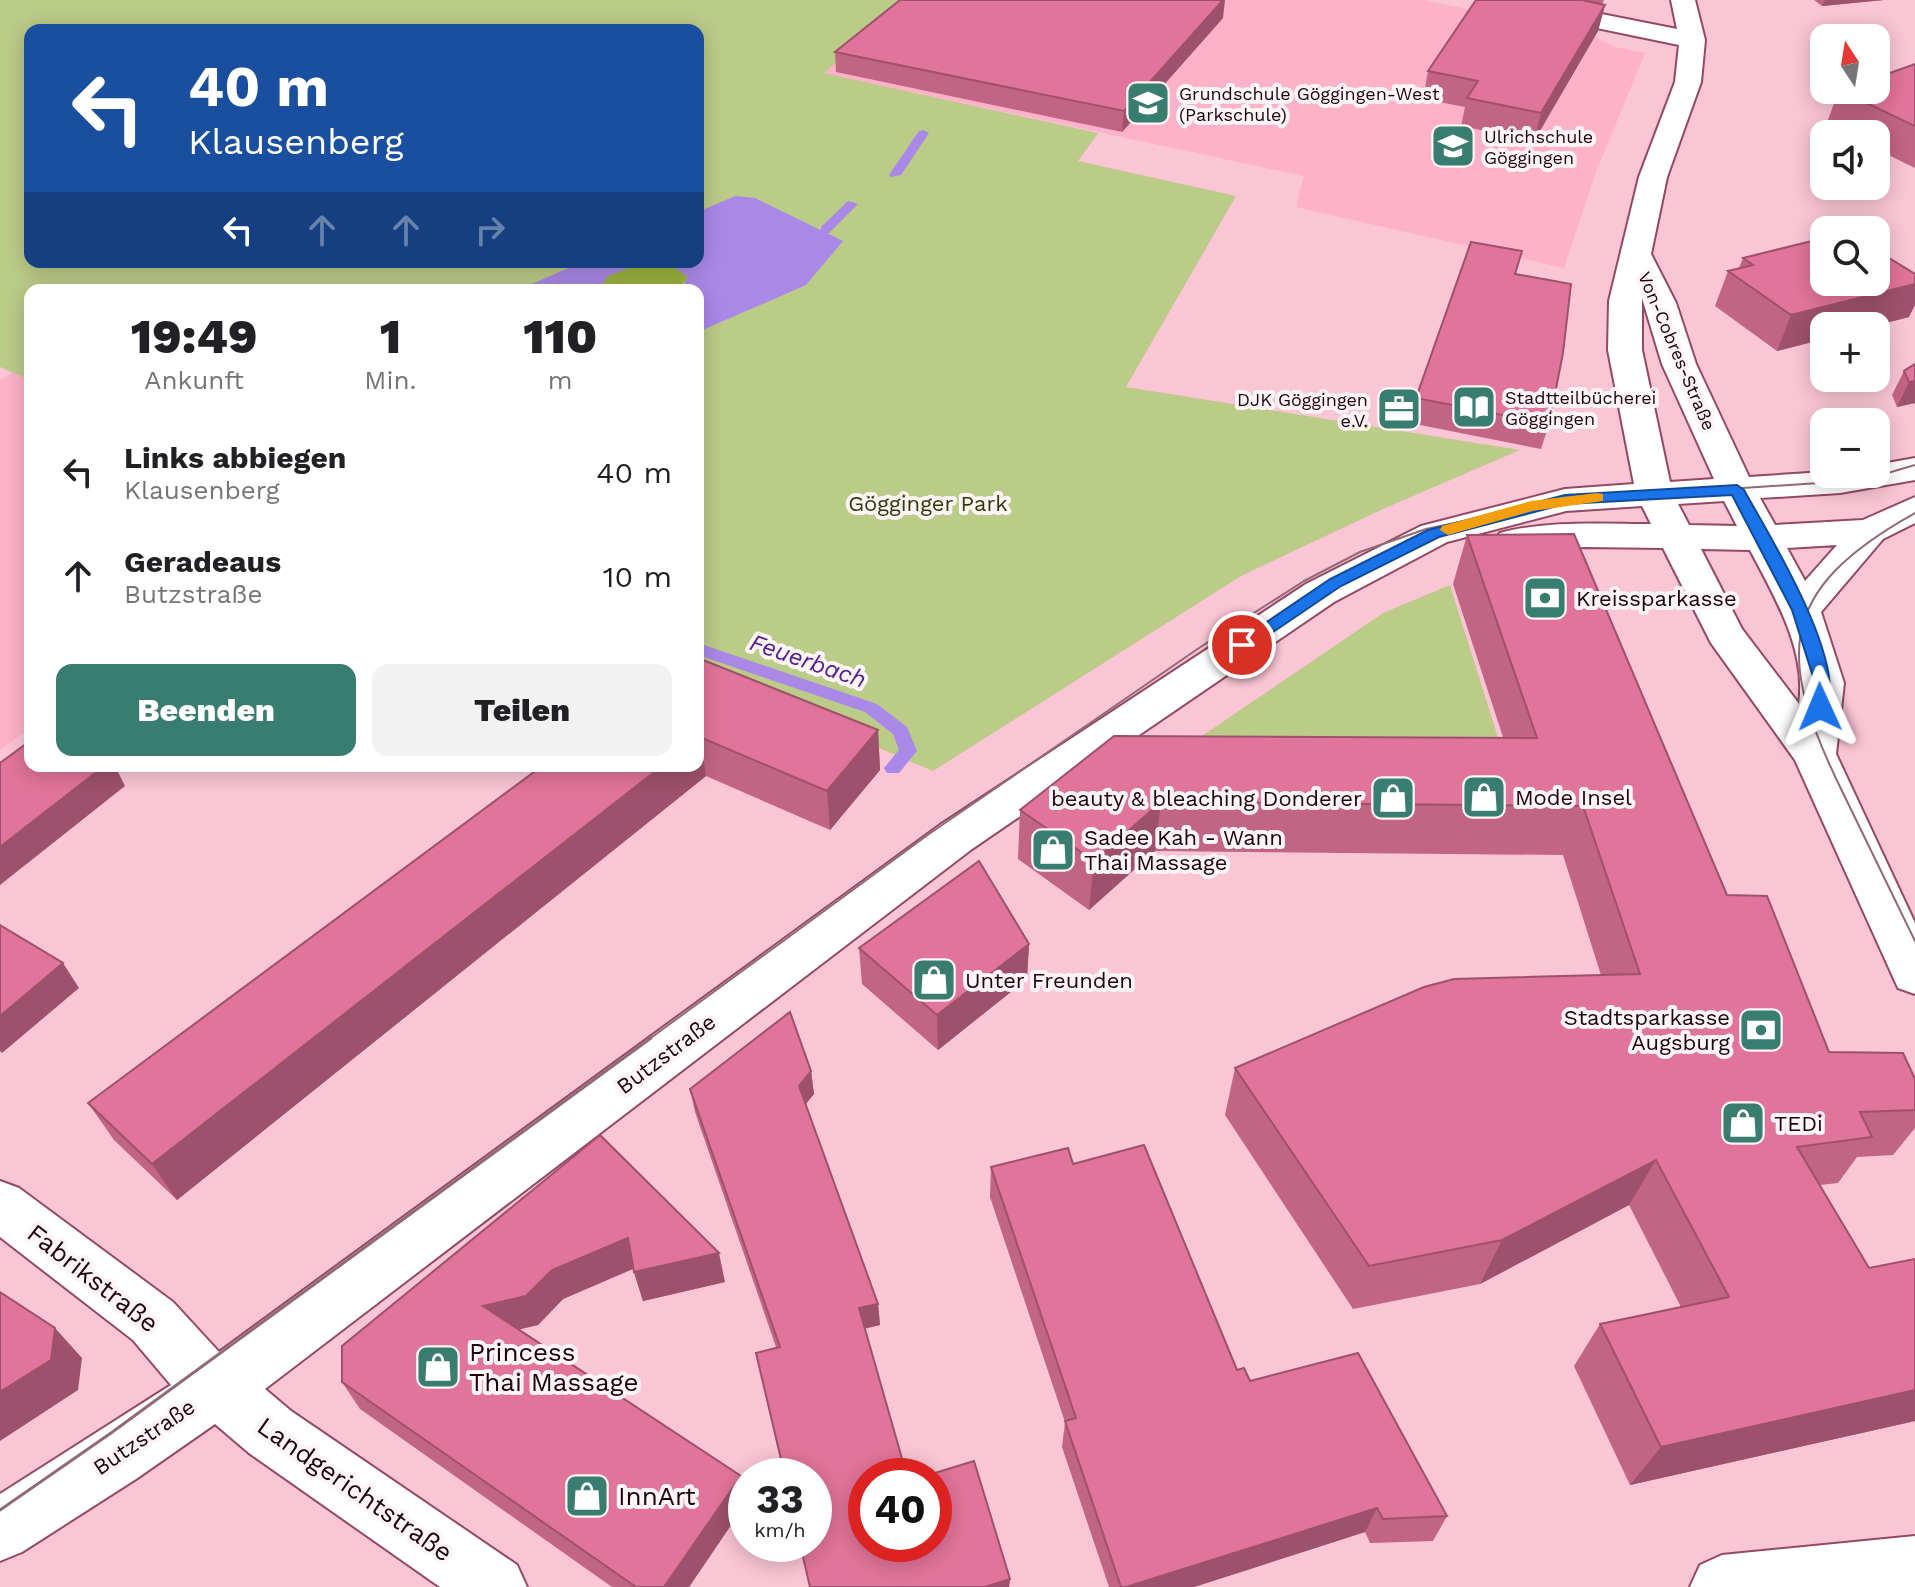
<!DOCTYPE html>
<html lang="de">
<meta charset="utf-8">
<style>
body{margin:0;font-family:"Work Sans",sans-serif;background:#f2f2f2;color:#202124;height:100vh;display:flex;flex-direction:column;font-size:30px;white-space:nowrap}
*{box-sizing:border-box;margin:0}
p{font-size:26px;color:#757577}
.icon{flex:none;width:44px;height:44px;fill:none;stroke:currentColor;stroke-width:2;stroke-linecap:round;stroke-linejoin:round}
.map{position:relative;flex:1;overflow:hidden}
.panel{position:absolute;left:24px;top:284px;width:680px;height:488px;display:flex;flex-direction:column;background:#fff;border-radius:16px;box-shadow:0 4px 20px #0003}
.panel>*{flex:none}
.hud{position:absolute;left:24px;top:24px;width:680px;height:244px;border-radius:16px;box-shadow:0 4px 20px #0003;background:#1a4fa0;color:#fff;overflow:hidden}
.needle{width:52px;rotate:348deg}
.tools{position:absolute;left:1810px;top:24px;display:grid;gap:16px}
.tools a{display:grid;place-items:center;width:80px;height:80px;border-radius:16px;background:#fff;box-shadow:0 4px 20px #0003;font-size:40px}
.speed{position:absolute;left:728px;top:1458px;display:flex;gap:16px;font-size:40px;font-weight:700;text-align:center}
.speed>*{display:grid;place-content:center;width:104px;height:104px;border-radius:50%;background:#fff;box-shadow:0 4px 20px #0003;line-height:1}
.speed small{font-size:20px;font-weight:400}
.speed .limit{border:12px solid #d22;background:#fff;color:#111}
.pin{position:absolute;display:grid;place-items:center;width:68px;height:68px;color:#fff;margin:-34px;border:4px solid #fff;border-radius:50%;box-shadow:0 2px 8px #0007}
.me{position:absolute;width:88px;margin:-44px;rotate:359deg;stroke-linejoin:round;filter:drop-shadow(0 0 6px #0008)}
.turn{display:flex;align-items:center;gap:28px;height:168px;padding:0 32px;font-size:36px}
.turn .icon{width:104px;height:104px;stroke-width:2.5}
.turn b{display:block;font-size:56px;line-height:68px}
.lanes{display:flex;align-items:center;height:76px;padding:0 32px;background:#0003;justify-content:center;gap:40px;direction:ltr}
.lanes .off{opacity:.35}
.eta{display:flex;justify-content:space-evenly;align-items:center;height:136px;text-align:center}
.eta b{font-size:48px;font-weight:800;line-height:56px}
.button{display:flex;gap:16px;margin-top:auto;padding:16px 32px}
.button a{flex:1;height:92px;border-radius:16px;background:#397d70;color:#fff;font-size:32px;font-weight:800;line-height:92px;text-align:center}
.button a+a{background:#f2f2f2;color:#202124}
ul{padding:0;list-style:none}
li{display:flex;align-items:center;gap:24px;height:104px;padding:0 32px}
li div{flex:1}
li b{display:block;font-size:30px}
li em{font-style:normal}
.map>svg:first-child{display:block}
.built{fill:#fdb2c9}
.green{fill:#bbcb88;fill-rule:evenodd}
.forest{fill:#9bb13f}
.water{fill:#aa88e7}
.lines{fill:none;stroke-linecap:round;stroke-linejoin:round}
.stream{fill:#aa88e7;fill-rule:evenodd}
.minor-casing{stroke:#944963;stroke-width:4}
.minor{fill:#fff;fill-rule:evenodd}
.tram-far1{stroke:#926976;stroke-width:2}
.tram{stroke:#926976;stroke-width:3}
.wall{fill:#c26484}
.shaded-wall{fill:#9e516c}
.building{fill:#e1749a;stroke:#9e516c;stroke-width:2}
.route{fill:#1a73e8;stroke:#114b97;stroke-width:2}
.slow{fill:#f59e0b}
.labels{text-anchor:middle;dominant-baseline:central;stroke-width:8;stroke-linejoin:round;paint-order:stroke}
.far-poi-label{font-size:18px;fill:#1e030d;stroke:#fdf4f6;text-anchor:start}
.far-street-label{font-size:18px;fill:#1e030d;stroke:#fdf4f6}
.park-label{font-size:22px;fill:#323a0b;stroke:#fdf4f6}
.poi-label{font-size:22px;fill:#1e030d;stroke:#fdf4f6;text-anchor:start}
.street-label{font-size:22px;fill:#1e030d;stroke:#fdf4f6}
.water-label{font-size:24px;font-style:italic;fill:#542090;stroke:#fdf4f6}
.near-street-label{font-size:26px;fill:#1e030d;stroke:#fdf4f6}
.near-poi-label{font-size:26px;fill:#1e030d;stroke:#fdf4f6;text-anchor:start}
</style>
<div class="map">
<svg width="1915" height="1587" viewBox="0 0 1915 1587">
<rect width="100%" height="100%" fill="#fac5d4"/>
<!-- built -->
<g class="built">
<path d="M912,0H1424L1591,35L1615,47L1645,53L1596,172L1564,268L1296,207L1304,176L823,73Z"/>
<path d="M13,372L30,380V728L0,750V380Z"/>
</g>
<!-- green -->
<g class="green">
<path d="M0,0H912L824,73L1098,133L1078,161L1236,196L1126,387L1520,450L1383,509L1241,576L933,771L698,671V290H30V380L0,367ZM30,30H698V262H30Z"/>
<path d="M1450,585L1500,744L1180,751L1383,613Z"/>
</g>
<!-- forest -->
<path class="forest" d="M644,262H667L688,277C677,299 632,290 611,290L603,283L607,276Z"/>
<!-- water -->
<g class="water">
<path d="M735,196L755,198L843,241L806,285L698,332V290H670L684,284L688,277L667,262H698V212Z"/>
<path d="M582,262H644L608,276L603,283L611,290H518Z"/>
</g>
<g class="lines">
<!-- stream -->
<g class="stream">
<path d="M923,130L929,133L901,175L891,177L889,175L919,131Z"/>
<path d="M848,201L858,204L829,233H821V227Z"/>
<path d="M698,643L877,704L907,727L917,751L899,773H887L884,768L899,750L893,734L865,712L698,655Z"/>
</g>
<!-- minor casing -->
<g class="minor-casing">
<g id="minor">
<path d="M1483,0H1531L1677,29L1671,0H1695L1705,40L1701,82L1667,177L1651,254L1676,303L1696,364L1749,477L1824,472L1876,474V465L1915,458V480L1840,493L1760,498L1775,525L1863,520L1915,497V523L1883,539L1821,612L1844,683L1836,754L1915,923V994L1898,988L1795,760L1711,643L1663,548L1584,547L1513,553L1500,549L1494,541L1500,533C1548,520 1602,524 1651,524L1642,506L1566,511L1447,542L1334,602L972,849L265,1389L291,1411L517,1565L527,1587H440L249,1453L215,1424L136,1479L22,1552L0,1561V1494L171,1385L133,1340L0,1237V1181L19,1188L173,1302L219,1352L940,825L1306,584L1421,526L1565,489L1634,484L1608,350L1609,301L1639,177L1675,82L1679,45L1495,7L1486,5ZM1642,298L1662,364L1714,479L1670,482L1642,350ZM1724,501L1737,526L1689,525L1678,504ZM1837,545L1805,581L1787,548ZM1701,549L1750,550C1774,596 1807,650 1799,704L1742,629Z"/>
<path d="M1915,1536V1587H1690L1700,1565L1722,1555Z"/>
</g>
</g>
<!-- minor -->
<use href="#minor" class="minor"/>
<!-- tram-far1 -->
<g class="tram-far1">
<path d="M1915,513C1773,592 1777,659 1843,793C1867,842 1891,892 1915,941"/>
<path d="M648,1040L929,834L1199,648L1304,581L1360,552L1426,529L1565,500L1864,480L1915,465"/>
</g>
<!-- tram -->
<path class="tram" d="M0,1510L111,1433L651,1038"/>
</g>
<!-- wall -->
<g class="wall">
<path d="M1476,0H1604L1602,4L1605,5L1598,31L1534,141L1461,126L1465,107L1423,99L1428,71Z"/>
<path d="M1814,0H1884L1822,6Z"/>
<path d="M1223,18L1122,132L836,72L835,52Z"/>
<path d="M1915,64V168L1876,149V134H1845L1826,125L1839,90Z"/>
<path d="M1743,258L1909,317L1777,351L1715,306L1728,271L1739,268Z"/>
<path d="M1516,274L1549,424L1541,449L1410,423L1416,398Z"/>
<path d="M1915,364V403L1897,407L1892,395L1904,371Z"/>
<path d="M1467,535L1727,895L1829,1052L1915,1079V1128L1893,1155L1857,1157L1838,1183L1820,1185L1869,1268L1915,1259V1421L1630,1485L1574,1366L1600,1324L1681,1307L1629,1205L1480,1284L1353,1309L1225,1115L1235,1068L1601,975L1563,855L1155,851L1089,910L1018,859L1020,810L1503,737L1453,584Z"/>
<path d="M698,658L878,730L880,770L830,830L706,776L177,1200L114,1140L88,1103Z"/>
<path d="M1029,944L1027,979L938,1050L862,984L859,948Z"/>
<path d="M790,1012L811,1071L814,1094L805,1104L878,1304L880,1325L864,1329L907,1476H866V1544H934V1476H925L974,1461L1010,1579L1009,1587H810L800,1544H814V1476H784L756,1353L776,1347L695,1112L690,1089Z"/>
<path d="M600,1135L725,1282L643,1301L633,1269L563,1299L538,1325L519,1329L741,1476L746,1497V1503L689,1587H612L360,1409L342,1382Z"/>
<path d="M1073,1164L1237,1370L1250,1381L1447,1516L1433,1541L1370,1543L1365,1532L1194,1587H1109L1062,1447L1065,1422L990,1197L991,1167Z"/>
</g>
<!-- shaded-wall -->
<g class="shaded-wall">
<path d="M1223,0H1225L1223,18L1122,132L1124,111Z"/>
<path d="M1825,0H1884L1822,6Z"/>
<path d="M1605,5L1598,31L1534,141L1541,113Z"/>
<path d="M1915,284V305L1909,317L1874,326H1824V339L1777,351L1791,315Z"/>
<path d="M1915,381V403L1897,407L1909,382Z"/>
<path d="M878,730L880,770L830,830L827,791Z"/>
<path d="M700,737L706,776L177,1200L152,1164L662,766H698V738Z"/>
<path d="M104,766H115L125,786L0,885V847Z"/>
<path d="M1161,802L1155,851L1089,910L1094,861Z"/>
<path d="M1029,944L1027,979L938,1050L937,1015Z"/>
<path d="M63,963L79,988L2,1053L0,1051V1016Z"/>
<path d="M811,1071L814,1094L802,1109L799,1086Z"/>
<path d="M1656,1160L1629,1205L1480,1284L1502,1240Z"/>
<path d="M628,1238L637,1267L563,1299L538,1325L496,1335L483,1306L552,1270Z"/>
<path d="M719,1253L725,1282L643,1301L634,1272Z"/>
<path d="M878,1304L880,1325L861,1329L859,1308Z"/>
<path d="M55,1328L82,1358L78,1390L0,1441V1392Z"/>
<path d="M1915,1390V1421L1630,1485L1661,1447Z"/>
<path d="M741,1476L746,1497V1503L689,1587H664Z"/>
<path d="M1377,1508L1365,1532L1194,1587H1126Z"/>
<path d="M1010,1579L1009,1587H985Z"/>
</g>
<!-- building -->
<g class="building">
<path d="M900,0H1223L1124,111L835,52Z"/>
<path d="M1476,0H1582L1605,5L1541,113L1467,98L1478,81L1428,71Z"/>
<path d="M1915,64V126L1839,90H1876V78Z"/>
<path d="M1824,238V282H1876V250L1915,274V284L1791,315L1728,271L1753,265L1743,258Z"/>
<path d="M1471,242L1522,251L1515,274L1571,284L1563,353L1549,424L1416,398Z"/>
<path d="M1915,364V381L1909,382L1904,371Z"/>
<path d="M1574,534L1727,895L1767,896L1829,1052L1903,1053L1915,1079V1110L1860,1112L1872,1137L1797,1147L1869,1268L1915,1259V1390L1661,1447L1600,1324L1729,1297L1656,1160L1502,1240L1369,1266L1235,1068L1424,987L1454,979L1640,974L1583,806L1161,802L1094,861L1020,810L1114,736L1537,738L1467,535Z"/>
<path d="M698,658L878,730L827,791L700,737L698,738Z"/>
<path d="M30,741V766H104L0,847V763Z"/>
<path d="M542,766H662L152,1164L88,1103Z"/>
<path d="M979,861L1029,944L937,1015L859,948Z"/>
<path d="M0,925L63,963L0,1016Z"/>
<path d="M790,1012L811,1071L799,1086L878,1304L859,1308L907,1476H866V1544H934V1476H925L974,1461L1010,1579L985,1587H810L800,1544H814V1476H785L756,1353L780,1347L690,1089Z"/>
<path d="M600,1135L719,1253L634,1272L628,1238L552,1270L526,1296L483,1306L741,1476L664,1587H636L342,1382V1346Z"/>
<path d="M1144,1145L1237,1370L1244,1368L1250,1381L1358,1353L1447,1516L1383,1519L1377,1508L1126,1587H1121L1065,1421L1076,1418L991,1167L1068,1148L1073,1164Z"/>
<path d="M0,1292L55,1328L51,1360L0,1392Z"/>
</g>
<!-- route -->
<path class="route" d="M1737,485L1744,490C1769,535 1849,664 1826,712H1814L1811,707L1815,683L1792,610L1732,495L1565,504L1439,537L1341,586L1248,649L1242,651L1233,645L1330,579L1428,530L1565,495Z"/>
<!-- slow -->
<path class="slow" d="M1597,493L1603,494V501L1532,511L1448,535L1440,530L1442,526L1531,501Z"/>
<!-- icons -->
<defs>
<g id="school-square" transform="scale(2.3)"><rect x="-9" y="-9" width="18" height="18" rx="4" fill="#397d70" stroke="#fdf4f6"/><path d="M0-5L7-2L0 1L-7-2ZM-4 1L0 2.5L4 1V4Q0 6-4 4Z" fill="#fff"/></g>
<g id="library-square" transform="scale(2.3)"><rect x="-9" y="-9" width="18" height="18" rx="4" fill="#397d70" stroke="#fdf4f6"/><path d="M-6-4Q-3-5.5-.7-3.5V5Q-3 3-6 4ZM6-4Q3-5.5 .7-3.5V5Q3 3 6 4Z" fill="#fff"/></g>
<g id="office-square" transform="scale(2.3)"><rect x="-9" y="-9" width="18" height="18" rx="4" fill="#397d70" stroke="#fdf4f6"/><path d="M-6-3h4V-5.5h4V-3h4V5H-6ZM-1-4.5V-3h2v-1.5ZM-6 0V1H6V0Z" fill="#fff"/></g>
<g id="bank-square" transform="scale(2.3)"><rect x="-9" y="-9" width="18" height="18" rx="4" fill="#397d70" stroke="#fdf4f6"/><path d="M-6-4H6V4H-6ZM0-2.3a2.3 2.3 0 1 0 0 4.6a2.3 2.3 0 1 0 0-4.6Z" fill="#fff"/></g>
<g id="shop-square" transform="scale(2.3)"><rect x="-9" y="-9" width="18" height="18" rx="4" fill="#397d70" stroke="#fdf4f6"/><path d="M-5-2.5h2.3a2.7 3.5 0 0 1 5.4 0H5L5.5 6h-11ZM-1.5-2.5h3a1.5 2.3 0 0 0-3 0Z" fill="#fff"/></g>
</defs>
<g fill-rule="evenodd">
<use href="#school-square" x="1148" y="103"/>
<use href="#school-square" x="1453" y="146"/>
<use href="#library-square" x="1474" y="407"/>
<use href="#office-square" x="1399" y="409"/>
<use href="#bank-square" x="1545" y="598"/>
<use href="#shop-square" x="1484" y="797"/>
<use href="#shop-square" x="1393" y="798"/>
<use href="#shop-square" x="1053" y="850"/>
<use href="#shop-square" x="934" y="980"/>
<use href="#bank-square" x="1761" y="1030"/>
<use href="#shop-square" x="1743" y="1123"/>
<use href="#shop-square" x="438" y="1367"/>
<use href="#shop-square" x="587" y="1496"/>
</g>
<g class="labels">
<!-- far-poi labels -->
<g class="far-poi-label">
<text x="1179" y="93">Grundschule Göggingen-West<tspan x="1179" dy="21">(Parkschule)</tspan></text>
<text x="1484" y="136">Ulrichschule<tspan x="1484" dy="21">Göggingen</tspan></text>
<text x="1505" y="397">Stadtteilbücherei<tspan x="1505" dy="21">Göggingen</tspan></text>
<text x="1368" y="399" text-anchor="end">DJK Göggingen<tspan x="1368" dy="21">e.V.</tspan></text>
</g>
<!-- far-street labels -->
<g class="far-street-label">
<text transform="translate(1677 351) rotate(67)">Von-Cobres-Straße</text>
</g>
<!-- park labels -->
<g class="park-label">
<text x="928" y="503">Gögginger Park</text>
</g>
<!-- poi labels -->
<g class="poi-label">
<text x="1576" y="598">Kreissparkasse</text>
<text x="1515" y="797">Mode Insel</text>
<text x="1362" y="798" text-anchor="end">beauty &amp; bleaching Donderer</text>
<text x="1084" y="837">Sadee Kah - Wann<tspan x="1084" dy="25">Thai Massage</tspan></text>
<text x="965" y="980">Unter Freunden</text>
<text x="1730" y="1017" text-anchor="end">Stadtsparkasse<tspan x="1730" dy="25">Augsburg</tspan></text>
<text x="1774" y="1123">TEDi</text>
</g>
<!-- street labels -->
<g class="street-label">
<text transform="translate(666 1054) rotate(-37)">Butzstraße</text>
<text transform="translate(144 1437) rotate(-34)">Butzstraße</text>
</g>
<!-- water labels -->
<g class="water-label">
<text transform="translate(808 661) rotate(19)">Feuerbach</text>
</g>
<!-- near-street labels -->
<g class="near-street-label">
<text transform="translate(93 1278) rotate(38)">Fabrikstraße</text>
<text transform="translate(355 1489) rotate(35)">Landgerichtstraße</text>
</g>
<!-- near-poi labels -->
<g class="near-poi-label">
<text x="469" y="1352">Princess<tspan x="469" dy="30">Thai Massage</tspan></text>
<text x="618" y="1496">InnArt</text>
</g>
</g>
</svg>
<div class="tools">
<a><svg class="needle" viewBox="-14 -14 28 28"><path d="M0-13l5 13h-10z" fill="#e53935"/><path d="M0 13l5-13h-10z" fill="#757577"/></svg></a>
<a><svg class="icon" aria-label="sound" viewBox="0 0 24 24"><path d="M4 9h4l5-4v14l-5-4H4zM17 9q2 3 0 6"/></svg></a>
<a><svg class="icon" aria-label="search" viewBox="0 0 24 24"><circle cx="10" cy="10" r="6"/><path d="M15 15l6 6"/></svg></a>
<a>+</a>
<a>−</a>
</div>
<div class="speed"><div>33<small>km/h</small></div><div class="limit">40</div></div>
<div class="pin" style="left:1242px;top:645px;background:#d93025"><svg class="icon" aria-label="arrive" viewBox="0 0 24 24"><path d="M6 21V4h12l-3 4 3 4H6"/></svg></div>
<svg class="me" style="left:1820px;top:707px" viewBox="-20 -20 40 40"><path d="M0-17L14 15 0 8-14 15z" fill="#1a73e8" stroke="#fff" stroke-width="4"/></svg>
<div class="hud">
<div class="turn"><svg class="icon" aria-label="left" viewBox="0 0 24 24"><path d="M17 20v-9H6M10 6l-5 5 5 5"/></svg><div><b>40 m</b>Klausenberg</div></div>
<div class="lanes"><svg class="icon" aria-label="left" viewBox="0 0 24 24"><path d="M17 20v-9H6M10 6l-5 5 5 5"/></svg><svg class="icon off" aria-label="ahead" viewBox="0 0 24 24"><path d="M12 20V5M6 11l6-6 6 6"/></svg><svg class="icon off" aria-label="ahead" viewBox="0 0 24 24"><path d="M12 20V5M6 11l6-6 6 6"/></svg><svg class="icon off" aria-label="right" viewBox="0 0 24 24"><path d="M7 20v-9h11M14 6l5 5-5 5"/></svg></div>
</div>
<section class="panel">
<div class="eta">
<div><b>19:49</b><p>Ankunft</p></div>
<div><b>1</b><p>Min.</p></div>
<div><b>110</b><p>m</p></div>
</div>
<ul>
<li><svg class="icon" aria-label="left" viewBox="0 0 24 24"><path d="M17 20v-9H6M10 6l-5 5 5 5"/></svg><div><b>Links abbiegen</b><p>Klausenberg</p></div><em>40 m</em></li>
<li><svg class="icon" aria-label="ahead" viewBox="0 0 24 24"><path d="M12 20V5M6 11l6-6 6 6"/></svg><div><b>Geradeaus</b><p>Butzstraße</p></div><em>10 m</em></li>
</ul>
<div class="button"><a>Beenden</a><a>Teilen</a></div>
</section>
</div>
